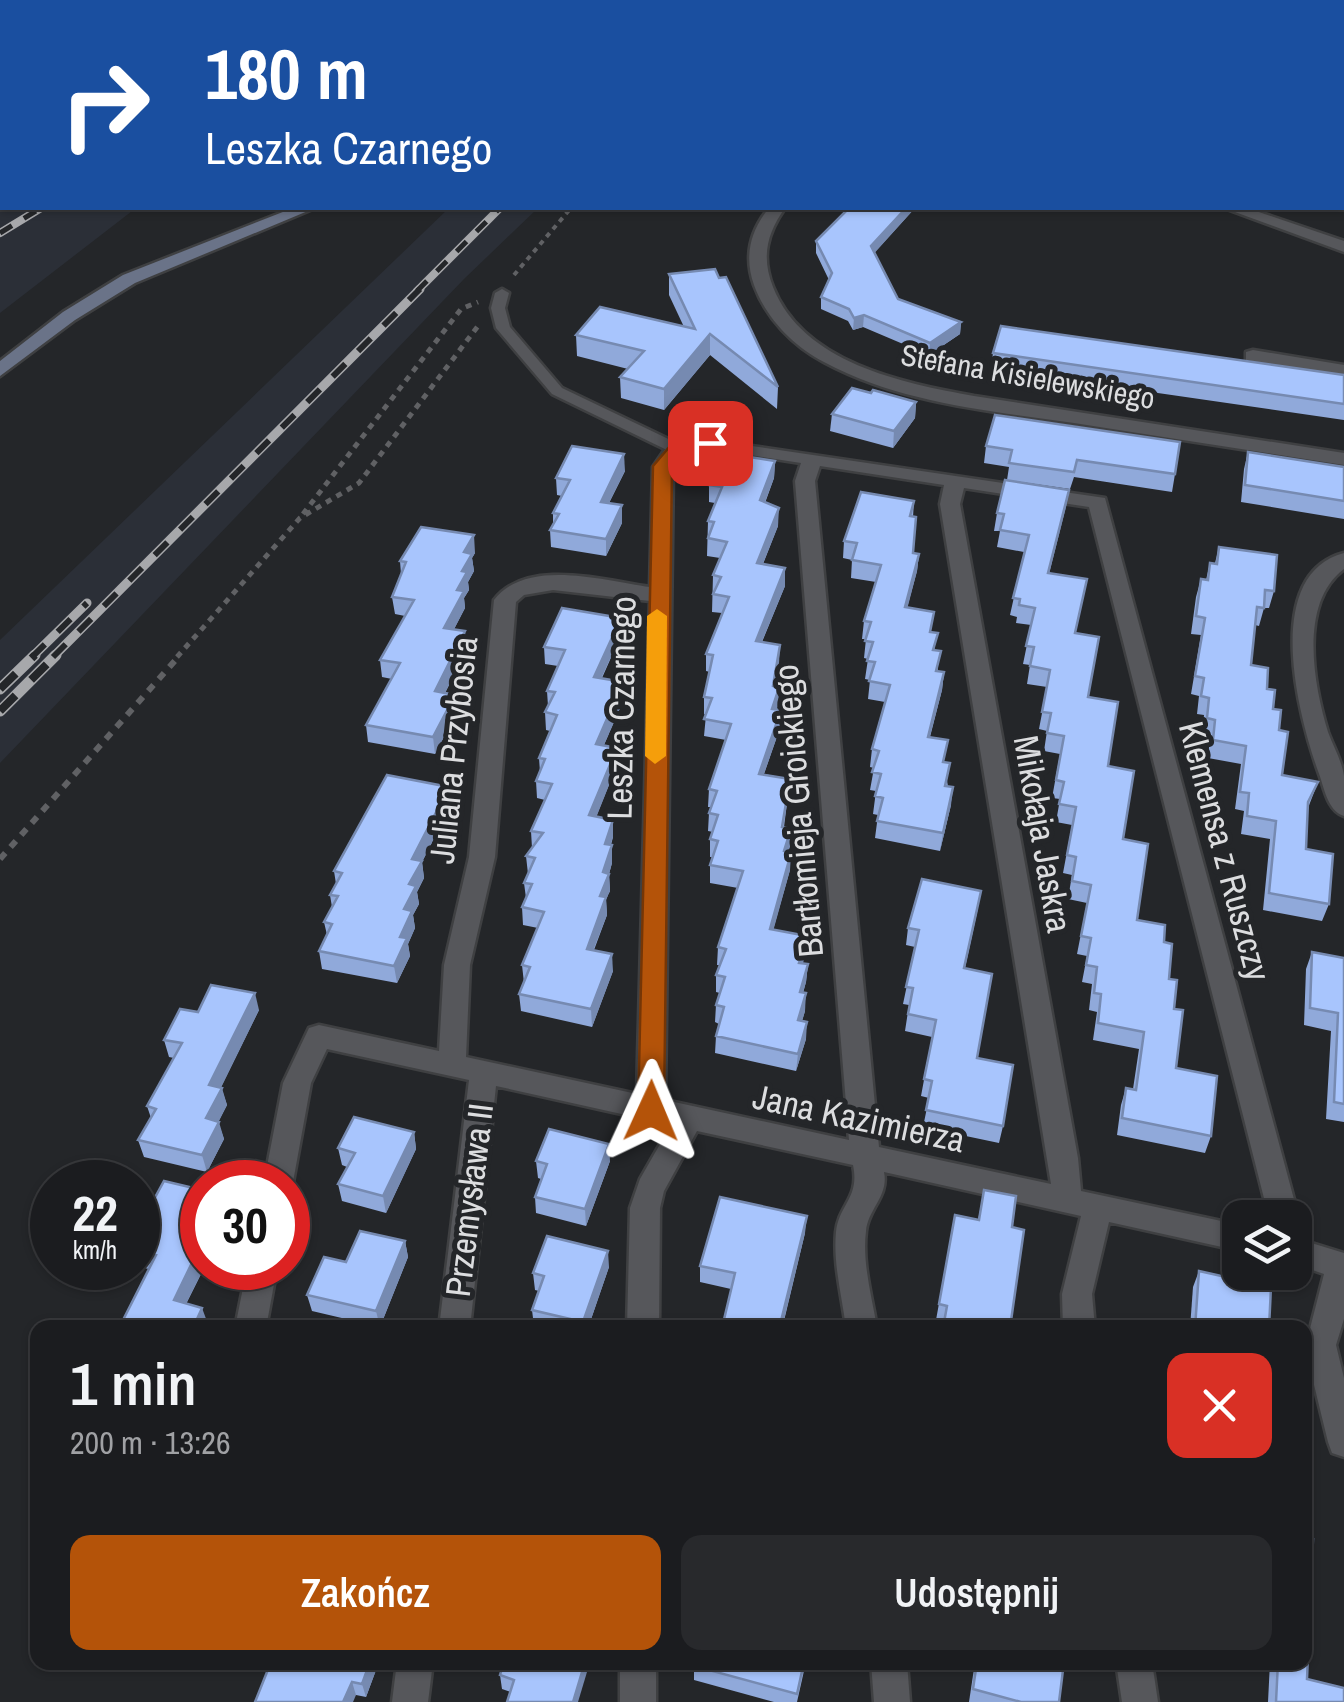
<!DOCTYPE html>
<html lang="pl">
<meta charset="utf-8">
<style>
body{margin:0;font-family:"Archivo Narrow",sans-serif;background:#28292c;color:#f1f3f6;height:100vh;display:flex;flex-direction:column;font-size:38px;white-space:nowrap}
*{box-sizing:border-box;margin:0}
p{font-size:32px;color:#a0a1a4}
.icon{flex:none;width:55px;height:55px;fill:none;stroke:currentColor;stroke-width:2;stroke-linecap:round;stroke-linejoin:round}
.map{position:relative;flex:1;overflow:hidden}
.panel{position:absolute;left:30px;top:1320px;width:1282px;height:350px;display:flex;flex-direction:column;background:#1b1c1f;border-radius:20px;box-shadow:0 2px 8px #0004,0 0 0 2px #393a3d}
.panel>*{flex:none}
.top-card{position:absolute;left:0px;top:0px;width:1345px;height:210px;box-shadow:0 2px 8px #0004,0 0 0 2px #393a3d;background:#1a4fa0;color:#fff;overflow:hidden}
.buttons{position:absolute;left:1222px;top:1200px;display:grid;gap:20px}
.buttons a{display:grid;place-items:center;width:90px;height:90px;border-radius:20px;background:#1b1c1f;box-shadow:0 2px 8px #0004,0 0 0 2px #393a3d;font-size:50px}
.speed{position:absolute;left:30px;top:1160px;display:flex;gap:20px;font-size:50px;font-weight:700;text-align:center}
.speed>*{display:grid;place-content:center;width:130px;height:130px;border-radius:50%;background:#1b1c1f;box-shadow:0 2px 8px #0004,0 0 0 2px #393a3d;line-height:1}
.speed small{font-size:25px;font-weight:400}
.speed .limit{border:15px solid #d22;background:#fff;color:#111}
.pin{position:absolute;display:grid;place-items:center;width:85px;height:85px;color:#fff;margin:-42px;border-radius:20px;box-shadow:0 5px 15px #0006}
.me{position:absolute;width:110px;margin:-55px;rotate:1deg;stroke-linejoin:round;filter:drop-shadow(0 0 8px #0008)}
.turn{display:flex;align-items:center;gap:35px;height:210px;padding:0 40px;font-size:45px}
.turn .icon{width:130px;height:130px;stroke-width:2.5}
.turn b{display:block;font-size:70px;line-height:85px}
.round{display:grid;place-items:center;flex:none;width:105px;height:105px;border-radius:20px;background:#28292c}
.summary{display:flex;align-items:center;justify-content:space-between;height:170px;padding:0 40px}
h1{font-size:60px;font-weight:600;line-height:75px}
.action{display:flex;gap:20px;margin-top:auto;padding:20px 40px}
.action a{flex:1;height:115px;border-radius:20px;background:#b45309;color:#fff;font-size:40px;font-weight:600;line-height:115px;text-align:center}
.action a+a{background:#28292c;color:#f1f3f6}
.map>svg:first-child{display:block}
.built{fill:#2b2f37}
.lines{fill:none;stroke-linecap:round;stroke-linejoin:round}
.lane-casing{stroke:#3f4042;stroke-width:5}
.street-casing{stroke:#3f4042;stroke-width:5}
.secondary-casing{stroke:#3f4042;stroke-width:5}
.path-far2{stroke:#606164;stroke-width:4;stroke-dasharray:5 5;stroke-linecap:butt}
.path-far1{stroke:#606164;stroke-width:5;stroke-dasharray:6 6;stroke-linecap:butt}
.path{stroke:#606164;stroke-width:6;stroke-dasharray:8 8;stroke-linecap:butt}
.lane{fill:#56575b;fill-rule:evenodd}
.street{fill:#56575b;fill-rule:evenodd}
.secondary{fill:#6a7388;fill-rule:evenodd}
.rail-far2-casing{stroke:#a7a8ab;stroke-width:8}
.rail-far1-casing{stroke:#a7a8ab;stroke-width:9}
.rail-casing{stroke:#a7a8ab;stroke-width:11}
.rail-far2{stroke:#242629;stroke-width:5;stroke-dasharray:14;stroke-linecap:butt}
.rail-far1{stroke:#242629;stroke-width:6;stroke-dasharray:18;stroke-linecap:butt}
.rail{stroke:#242629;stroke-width:8;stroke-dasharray:22;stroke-linecap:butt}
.wall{fill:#90a9da}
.shaded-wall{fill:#768ab1}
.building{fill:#a8c5fd;stroke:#768ab1;stroke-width:2.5}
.route{fill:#b45309;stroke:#753606;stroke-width:2.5}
.slow{fill:#f59e0b}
.labels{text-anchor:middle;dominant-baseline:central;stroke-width:10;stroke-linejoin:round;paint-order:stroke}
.far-street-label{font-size:30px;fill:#dcdddf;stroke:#242629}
.street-label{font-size:35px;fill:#dcdddf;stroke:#242629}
</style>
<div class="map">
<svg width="1344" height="1702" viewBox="0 0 1344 1702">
<rect width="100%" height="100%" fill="#242629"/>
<!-- built -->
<g class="built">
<path d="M0,0H412L2,2V208H136L0,313Z"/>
<path d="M449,208H538L464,279L0,763V640Z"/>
</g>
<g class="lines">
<!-- lane casing -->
<g class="lane-casing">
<path id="lane" d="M502,289L509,293L505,308L510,327L562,388L683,446V452H671L552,394L496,328L491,308L495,293Z"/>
</g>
<!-- street casing -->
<g class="street-casing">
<g id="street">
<path d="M1209,0H1223L1224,2H1210Z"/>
<rect x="1342" y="187" width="2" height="10"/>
<path d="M769,208H785C767,233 761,257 773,287C803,363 902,383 974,396L1344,453V465C1254,451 1164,437 1074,423C990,411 900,403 824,362C793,346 766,318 754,285C744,257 750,231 769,208Z"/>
<path d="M1224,208H1247L1344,241V252Z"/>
<path d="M1253,350L1344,365V377L1246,360V352Z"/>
<path d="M697,438L1105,498L1299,1218L1295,1226V1218H1269L1089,507L964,488L960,504L1078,1158L1081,1191L1240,1225V1251L1109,1222L1092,1294L1095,1328H1063L1062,1294L1081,1216L884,1172C889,1196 868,1209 866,1231C862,1263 872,1297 877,1328H846C842,1296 833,1264 836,1232C839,1204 860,1198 853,1165L697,1131L664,1191L660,1208L659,1328H627L630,1208L640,1179L671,1125L496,1086L470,1328H439L469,1080L327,1049L311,1083L293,1182L288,1191V1182H264L283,1083L309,1028L319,1025L439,1051L444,965L469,857L494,600C527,557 605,581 650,587L653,467L666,448ZM692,451H724L801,463L795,481L849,1140L665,1100L673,467ZM820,466L944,485L940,504L1051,1184L879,1147L815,481ZM553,590L650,601L637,1094L466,1057L470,965L495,857L516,602L524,595Z"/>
<path d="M1344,553V569C1298,603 1314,686 1328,732C1333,746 1342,761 1344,776C1344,789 1344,803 1344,816C1327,811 1324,786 1318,771C1299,717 1261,575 1344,553Z"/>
<path d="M1295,1238L1344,1253V1319L1336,1345L1344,1378V1457L1332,1453L1328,1442L1305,1348L1324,1274L1295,1264Z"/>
<path d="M247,1268H277L266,1328H235Z"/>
<path d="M397,1662H433L428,1702H392Z"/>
<rect x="620" y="1662" width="36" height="40"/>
<path d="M871,1662H907L910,1702H874Z"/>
<path d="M1116,1662H1152L1158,1702H1122Z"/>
</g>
</g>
<!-- secondary casing -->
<g class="secondary-casing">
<path id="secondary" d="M293,208H315L135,283L75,320L0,376V361L63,312L123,275Z"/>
</g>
<!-- path-far2 -->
<path class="path-far2" d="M514,275L571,208"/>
<!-- path-far1 -->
<g class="path-far1">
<path d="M303,514L461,309L478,302"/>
<path d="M177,657L300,518L359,483L478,326"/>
</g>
<!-- path -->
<path class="path" d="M0,859L180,655"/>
<!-- lane -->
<use href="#lane" class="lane"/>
<!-- street -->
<use href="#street" class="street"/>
<!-- secondary -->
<use href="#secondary" class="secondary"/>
<!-- rail-far2 casing -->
<g class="rail-far2-casing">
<g id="rail-far2">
<path d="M0,233L41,208"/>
<path d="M417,291L500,208"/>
</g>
</g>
<!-- rail-far1 casing -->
<g class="rail-far1-casing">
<g id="rail-far1">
<path d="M32,657L87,603"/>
<path d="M53,657L420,289"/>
</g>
</g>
<!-- rail casing -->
<g class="rail-casing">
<g id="rail">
<path d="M0,689L35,655"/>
<path d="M0,711L56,655"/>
</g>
</g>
<!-- rail-far2 -->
<use href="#rail-far2" class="rail-far2"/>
<!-- rail-far1 -->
<use href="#rail-far1" class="rail-far1"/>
<!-- rail -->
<use href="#rail" class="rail"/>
</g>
<!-- wall -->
<g class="wall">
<path d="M915,208L874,253L898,299L961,322L960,334L929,355L863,327L853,330L848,321L821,309V297L829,280L816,253V241Z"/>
<path d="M669,274L778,387L777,409L710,355L664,410L621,398L620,377L628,369L577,356L576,335L684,327L669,295Z"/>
<path d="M993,353L1344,375V420L991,369Z"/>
<path d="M871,393L916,402L915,418L893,448L830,431L832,414Z"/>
<path d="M986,446L1175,474L1172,492L1074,477L1070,489L1007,480L1009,467L984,463Z"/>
<path d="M1248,452L1344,467V519L1241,502L1244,469Z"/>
<path d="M775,461L774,478L765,503L778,526L763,564L785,586L762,642L780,645L775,687L779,688L777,709L781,710L780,728L764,774L790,779L784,827L790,846L788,852L790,870L773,930L807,936L803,964H808L806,982L803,993L805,1011L802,1021L806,1039L796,1071L715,1053L716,1036L719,1024L715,1022L716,1005L720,993L716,992V975L720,965H717L718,947L738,888L710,883V865L713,857H710V839L713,832L708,831L709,813L711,807H708L709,789L726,740L704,736L706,715L704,714V697L710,672L706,671V654L722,613L712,612L713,575L720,558L707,556L708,521L715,503L709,502V485Z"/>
<path d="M625,471L609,503L622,505V523L606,556L551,547L550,530L553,524V513L562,496L557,495L556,478Z"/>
<path d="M1069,490L1049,573L1076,633L1088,697L1108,766L1123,839L1137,920L1164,942L1174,1009L1176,1068L1211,1136L1205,1153L1117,1135L1121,1105L1126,1088L1133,1089L1139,1049L1093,1040L1097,1012L1089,1010L1092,984L1082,982L1087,956L1077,954L1087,903L1068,899L1072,875L1063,873L1072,825L1056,822L1060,799L1052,798L1060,754L1044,751L1047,731L1039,729L1047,687L1027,684L1030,665L1023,664L1031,625L1016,623L1017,617L1010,615L1024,552L997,547L1000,531H994L997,513Z"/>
<path d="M914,501L913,517V553L919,554L917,571L907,608L932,632L938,671L944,672L942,690L930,737L944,762L951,805L940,851L875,838L878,815L873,814L876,791L870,790L874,768L870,767L872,749L885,702L868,699L870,680L865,679L868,659L864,658L866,639H862L864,621L876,582L851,578L852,560L843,558L844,541Z"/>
<path d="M1219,547L1274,591L1269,608H1264L1259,626L1255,625L1251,665L1267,689L1273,709L1279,730L1282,775L1318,782L1308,808L1306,849L1329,904L1322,921L1263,910L1270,839L1241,834L1244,811L1235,809L1241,764L1208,758L1210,737L1202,736L1204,715L1197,714L1199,696L1191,694L1201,635L1191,634L1196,597L1201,579L1206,580L1210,563H1215Z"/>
<path d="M475,553L472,558L474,571L468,582L469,590L464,598L465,608L454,629L467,649L445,693L455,695L457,712L435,754L368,742L366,725L392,679L382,677L380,660L405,616L395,614L392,597L401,574L400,561Z"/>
<path d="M621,618V635L602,678L624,699L604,745L617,748V765L596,817L613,837L611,845L612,863L609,874L610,891L606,899L607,915L594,950L613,971L592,1027L521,1011L519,994L524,983L522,965L538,928L523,925L522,907L526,898L524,883L528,874L526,856L532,848L531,831L545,800L537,798L536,781L540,772L539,758L550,731L546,730L545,712L548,706L547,691L558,666L545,664L544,647Z"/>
<path d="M451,805L422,862L424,878L417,892L419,904L413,915L415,928L408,944L410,956L397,983L322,969L319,951L327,935L324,922L332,907L330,895L336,884L334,871Z"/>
<path d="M978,908L965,968L977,1058L1003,1126L999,1143L923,1127L929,1098L921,1096L932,1037L905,1031L909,1005L903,1004L915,947L906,945L908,928Z"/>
<path d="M1312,952L1344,958V1122L1326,1119L1331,1031L1304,1025L1306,969Z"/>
<path d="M259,1010L221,1087L227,1105L218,1122L224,1139L207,1172L144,1157L138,1140L151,1118L147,1106L174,1058L169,1057L164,1040L198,1012Z"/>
<path d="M414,1132L416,1149L386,1213L342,1201L338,1184L347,1167L342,1165L338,1148Z"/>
<path d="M536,1161H610L586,1226L536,1213L535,1197L541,1179L538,1178Z"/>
<path d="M164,1181L204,1268L186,1304L208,1324L206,1328H119L149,1269L144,1268L138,1251L151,1226L146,1214Z"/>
<path d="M984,1190L1012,1227L944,1322L936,1320L955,1215L978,1220Z"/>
<path d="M805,1233L783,1325L722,1328L731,1289L700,1282V1266Z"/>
<path d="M405,1241L408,1257L380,1327L312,1311L307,1295L346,1262Z"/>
<path d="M609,1267L588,1328H540L534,1326L532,1310L539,1291L535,1290L533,1273Z"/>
<path d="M1199,1271L1269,1328H1190L1193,1287Z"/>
<path d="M379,1662L366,1697L356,1695L255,1702Z"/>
<path d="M590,1662L511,1692L502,1689L500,1675Z"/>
<path d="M806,1662L797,1702H774L694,1680V1666Z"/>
<path d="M975,1662H1064L1059,1702H969Z"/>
<path d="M1270,1662H1305L1307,1679L1344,1702H1268Z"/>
</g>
<!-- shaded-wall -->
<g class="shaded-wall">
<path d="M906,208H915L870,258L871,246Z"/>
<path d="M864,315L863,327L853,330L854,318Z"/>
<path d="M961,322L960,334L929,355L930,343Z"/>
<path d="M710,334V355L664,410V389Z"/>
<path d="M916,402L915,418L893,448L894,431Z"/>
<path d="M624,454L625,471L601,519V502Z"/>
<path d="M775,461L774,478L759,518L760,500Z"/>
<path d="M1069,490L1066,507L1045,590L1048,573Z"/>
<path d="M622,505V523L606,556V539Z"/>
<path d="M779,508L778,526L756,581L757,563Z"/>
<path d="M474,535L475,553L472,558L474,571L468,582L469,590L464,598L465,608L446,645L444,628L457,590L464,552Z"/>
<path d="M919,554L917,571L903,625L905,607Z"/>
<path d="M785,568V586L755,658L756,641Z"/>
<path d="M621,618V635L594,694V677Z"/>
<path d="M465,631L467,649L437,709L435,691Z"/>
<path d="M780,645L779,663L772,704L773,686Z"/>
<path d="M944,672L942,690L925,755L928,737Z"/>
<path d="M623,682L624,699L597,761L596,744Z"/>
<path d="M779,688L778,705L771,726L772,709Z"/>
<path d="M455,695L457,712L435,754L433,737Z"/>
<path d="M781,710L780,728L758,791L759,774Z"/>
<path d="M617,748V765L590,833L589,815Z"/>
<path d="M449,787L451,805L422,862L424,878L417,892L419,904L413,915L415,928L408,944L410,956L397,983L394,966L409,884L412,859Z"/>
<path d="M953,787L951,805L940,851L943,833Z"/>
<path d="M613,820V837L605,861V844Z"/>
<path d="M791,829L790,846L783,869L784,851Z"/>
<path d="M612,845V863L609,874L610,891L606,899L607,915L587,966V949L600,896L603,872Z"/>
<path d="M791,853L790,870L769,946L770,929Z"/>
<path d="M807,936L805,954L798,980L799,963Z"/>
<path d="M612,954L613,971L592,1027L591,1009Z"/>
<path d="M808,964L806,982L798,1010L800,992Z"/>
<path d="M255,993L259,1010L214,1102L209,1085Z"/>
<path d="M806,993L805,1011L797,1038L798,1020Z"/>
<path d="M807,1022L806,1039L796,1071L798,1054Z"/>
<path d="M222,1088L227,1105L212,1135L206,1118Z"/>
<path d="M219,1122L224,1139L207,1172L202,1155Z"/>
<path d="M414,1132L416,1149L386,1213L383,1196Z"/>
<path d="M609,1144L610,1161L586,1226L585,1209Z"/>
<path d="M807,1216L805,1233L782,1328H780Z"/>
<path d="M405,1241L408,1257L380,1327L376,1311Z"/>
<path d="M202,1242L204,1268L180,1316L174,1300Z"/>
<path d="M608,1251L609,1267L588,1328H583V1322Z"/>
<path d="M202,1308L208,1324L206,1328H193Z"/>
<path d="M370,1662H379L366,1697L362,1684Z"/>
<path d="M585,1662H590L578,1702H573Z"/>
<path d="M352,1682L356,1695L353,1702H343Z"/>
</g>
<!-- building -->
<g class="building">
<path d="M959,0H1188L1187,2H958Z"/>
<path d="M1263,0H1344V44H1342V2H1263Z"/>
<path d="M1342,46L1344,52V147H1342Z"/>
<path d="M849,208H906L871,246L898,299L961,322L930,343L864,315L854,318L849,309L821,297L832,273L816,241Z"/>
<path d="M715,269L719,278L726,277L778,387L710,334L664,389L620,377L644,351L576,335L600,307L695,329L669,274Z"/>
<path d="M1001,326L1344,375V404L993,353Z"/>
<path d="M852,388L871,393L873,390L916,402L894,431L832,414Z"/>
<path d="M995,415L1180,442L1175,474L1077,460L1074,472L1009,463L1012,450L986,446Z"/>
<path d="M572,446L624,454L601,502L622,505L606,539L550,530L559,514L553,513L570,480L556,478Z"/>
<path d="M1248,452L1344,467V501L1245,485Z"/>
<path d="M723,453L775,461L760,500L779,508L757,563L785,568L756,641L780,645L773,686L779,688L772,709L781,710L759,774L790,779L782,827L791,829L784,851L791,853L770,929L807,936L799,963L808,964L800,992L806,993L798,1020L807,1022L798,1054L716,1036L724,1007L716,1005L725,977L716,975L726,949L718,947L743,871L710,865L718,841L710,839L718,815L709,813L717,791L709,789L731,724L704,719L712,698L704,697L713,655L706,654L729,597L713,594L721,577L713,575L727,542L708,538L714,522L708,521L722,487L709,485Z"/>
<path d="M1005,480L1069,490L1048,573L1087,579L1075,633L1099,637L1088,697L1118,702L1108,766L1134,771L1123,839L1148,844L1137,920L1165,925L1164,942L1172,944L1169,979L1177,980L1174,1009L1183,1010L1176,1068L1217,1076L1211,1136L1122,1118L1126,1088L1136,1090L1144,1032L1098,1023L1101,994L1094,993L1097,967L1086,965L1091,938L1081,936L1091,885L1072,881L1076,857L1067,855L1076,807L1059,804L1064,782L1056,780L1064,736L1047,733L1051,713L1042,712L1050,670L1030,666L1034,647L1026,646L1035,608L1019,605L1020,599L1013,598L1029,535L1000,530L1004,514L997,513Z"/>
<path d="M861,492L914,501L910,516L916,517L913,553L919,554L905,607L934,612L930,632L938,633L933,650L941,651L936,671L944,672L928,737L948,740L943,762L950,763L945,786L953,787L943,833L877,821L883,798L875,796L881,774L872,772L879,751L872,749L890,685L869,681L875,662L867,661L873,642L865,641L871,622L864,621L881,565L852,560L857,543L844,541Z"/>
<path d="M421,527L474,535L464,552L472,554L462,571L467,572L457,590L464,591L444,628L465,631L435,691L455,695L433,737L366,725L400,663L380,660L414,600L392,597L406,562L400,561Z"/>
<path d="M1219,547L1277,555L1274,591L1265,590L1264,608L1257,607L1251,665L1268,668L1267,689L1275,690L1273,709L1281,710L1279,730L1288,732L1282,775L1318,782L1308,802L1306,849L1333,854L1329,904L1269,893L1276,821L1247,816L1249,793L1240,792L1246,746L1213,740L1215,720L1207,718L1209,698L1201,696L1204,678L1195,676L1205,618L1196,616L1201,579L1208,580L1210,563L1217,564Z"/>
<path d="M562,608L621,618L594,677L623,682L596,744L617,748L589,815L613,820L605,844L612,845L603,872L609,874L600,896L606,897L587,949L612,954L591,1009L519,994L530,967L522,965L544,912L522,907L532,884L524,883L535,858L526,856L543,833L531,831L552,784L536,781L545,759L539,758L557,715L545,712L555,692L547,691L565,650L544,647Z"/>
<path d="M387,775L449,787L412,859L422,861L409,884L416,886L404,909L412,911L400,937L407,938L394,966L319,951L332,924L324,922L338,896L330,895L342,873L334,871Z"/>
<path d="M922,879L981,891L964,968L992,974L977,1058L1013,1065L1003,1126L926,1110L932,1081L924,1079L936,1020L908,1014L913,988L906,987L919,930L908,928Z"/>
<path d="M1312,952L1344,958V1104L1334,1102L1338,1013L1310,1008Z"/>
<path d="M211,985L255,993L209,1085L222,1088L206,1118L219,1122L202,1155L138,1140L156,1109L147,1106L182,1043L164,1040L180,1009L198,1012Z"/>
<path d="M354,1117L414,1132L383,1196L338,1184L355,1153L338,1148Z"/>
<path d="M549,1129L609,1144L585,1209L535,1197L547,1164L536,1161Z"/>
<path d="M164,1181L202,1190V1242L174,1300L202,1308L193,1328H119L156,1255L138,1251L156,1216L146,1214Z"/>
<path d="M984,1190L1016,1196L1012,1227L1024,1230L1010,1328H943L947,1306L939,1304L955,1215L979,1220Z"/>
<path d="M720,1197L807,1216L780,1325L794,1328H722L735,1273L700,1266Z"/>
<path d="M360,1231L405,1241L376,1311L307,1295L324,1257L346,1262Z"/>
<path d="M547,1236L608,1251L583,1322L532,1310L544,1276L533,1273Z"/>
<path d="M1199,1271L1271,1287L1269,1328H1195Z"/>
<path d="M1305,1410L1308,1411L1305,1470Z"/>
<path d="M1305,1537L1313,1539L1307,1679L1344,1688V1702H1276L1278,1662H1305Z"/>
<path d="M271,1662H370L362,1684L352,1682L343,1702H255Z"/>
<path d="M504,1662H585L573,1702H507L514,1680L500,1675Z"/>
<path d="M696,1662H804L797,1694L694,1666Z"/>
<path d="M977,1662H1064L1059,1702H1021L973,1689Z"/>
</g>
<!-- route -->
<path class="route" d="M710,438L717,439V447L683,453L672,467L664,1111L651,1122L638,1111L653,466L671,445Z"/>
<!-- slow -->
<path class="slow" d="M657,609L667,616L666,756L655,764L645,756L647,616Z"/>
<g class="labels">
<!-- far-street labels -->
<g class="far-street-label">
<text transform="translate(1028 376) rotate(10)">Stefana Kisielewskiego</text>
</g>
<!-- street labels -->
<g class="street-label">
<text transform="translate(621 708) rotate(-89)">Leszka Czarnego</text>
<text transform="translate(453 750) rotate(-84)">Juliana Przybosia</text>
<text transform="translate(798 811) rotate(-95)">Bartłomieja Groickiego</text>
<text transform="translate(1043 834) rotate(80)">Mikołaja Jaskra</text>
<text transform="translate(1225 851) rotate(75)">Klemensa z Ruszczy</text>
<text transform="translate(859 1118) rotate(12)">Jana Kazimierza</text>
<text transform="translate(469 1200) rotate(-83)">Przemysława II</text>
</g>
</g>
</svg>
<div class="buttons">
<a><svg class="icon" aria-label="layers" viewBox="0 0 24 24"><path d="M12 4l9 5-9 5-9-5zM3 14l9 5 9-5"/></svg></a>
</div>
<div class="speed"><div>22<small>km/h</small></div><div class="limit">30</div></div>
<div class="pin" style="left:710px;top:443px;background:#d93025"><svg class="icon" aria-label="arrive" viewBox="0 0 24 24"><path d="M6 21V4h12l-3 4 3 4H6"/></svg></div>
<svg class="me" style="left:651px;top:1111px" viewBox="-20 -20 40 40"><path d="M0-17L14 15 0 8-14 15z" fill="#b45309" stroke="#fff" stroke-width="4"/></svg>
<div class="top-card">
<div class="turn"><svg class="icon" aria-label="right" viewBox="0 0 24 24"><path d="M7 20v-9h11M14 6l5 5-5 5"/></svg><div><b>180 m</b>Leszka Czarnego</div></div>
</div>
<section class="panel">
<div class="summary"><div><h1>1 min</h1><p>200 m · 13:26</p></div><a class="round" style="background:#d93025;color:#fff"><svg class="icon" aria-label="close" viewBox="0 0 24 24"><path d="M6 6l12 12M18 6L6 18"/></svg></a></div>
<div class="action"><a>Zakończ</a><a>Udostępnij</a></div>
</section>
</div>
